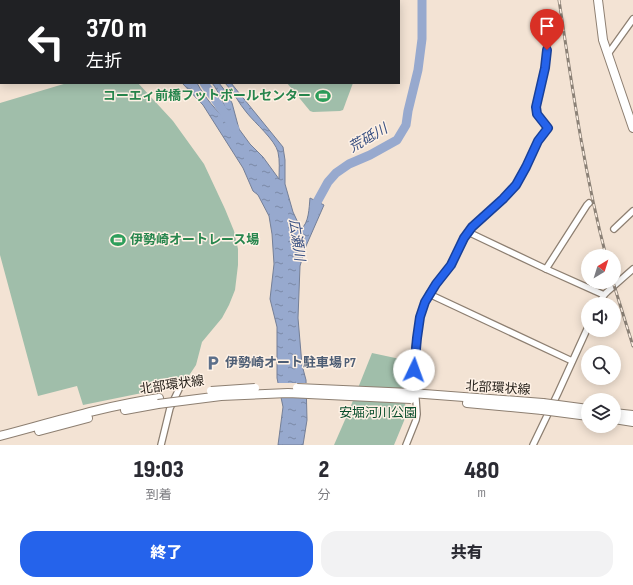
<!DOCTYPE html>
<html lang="ja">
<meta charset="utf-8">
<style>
body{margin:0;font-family:"Sofia Sans Condensed","Noto Sans JP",sans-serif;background:#f2f2f3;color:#2b2b33;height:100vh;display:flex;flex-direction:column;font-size:15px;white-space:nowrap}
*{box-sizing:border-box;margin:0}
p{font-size:13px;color:#7c7c81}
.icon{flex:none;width:22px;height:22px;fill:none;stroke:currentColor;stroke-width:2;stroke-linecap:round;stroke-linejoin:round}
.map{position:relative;height:445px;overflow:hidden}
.details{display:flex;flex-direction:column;background:#fff;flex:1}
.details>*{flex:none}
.hud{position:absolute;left:0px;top:0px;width:400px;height:84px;box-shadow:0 2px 10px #0003;background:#202124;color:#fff;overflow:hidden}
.needle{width:26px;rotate:38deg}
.buttons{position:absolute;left:581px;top:249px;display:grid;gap:8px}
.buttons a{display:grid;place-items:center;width:40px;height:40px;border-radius:50%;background:#fff;box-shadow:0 2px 10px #0003;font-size:20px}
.pin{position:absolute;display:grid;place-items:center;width:34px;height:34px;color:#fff;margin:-41px -17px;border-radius:50% 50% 50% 0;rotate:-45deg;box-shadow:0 0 4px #0007}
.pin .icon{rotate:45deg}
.me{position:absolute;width:44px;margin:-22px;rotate:3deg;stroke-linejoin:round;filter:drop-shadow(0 0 3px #0008)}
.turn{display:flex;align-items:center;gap:14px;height:84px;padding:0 20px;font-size:18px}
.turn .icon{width:52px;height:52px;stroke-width:2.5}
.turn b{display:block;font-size:28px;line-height:34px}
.eta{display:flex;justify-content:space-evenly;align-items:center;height:68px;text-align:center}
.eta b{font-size:24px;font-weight:800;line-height:28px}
.button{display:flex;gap:8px;margin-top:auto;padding:8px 20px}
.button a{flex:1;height:46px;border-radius:16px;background:#2563eb;color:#fff;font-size:16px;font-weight:800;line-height:46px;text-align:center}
.button a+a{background:#f2f2f3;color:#2b2b33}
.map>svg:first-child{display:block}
.park{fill:#a0beaa}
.water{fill:url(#water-ripples);stroke:#747f97}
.pier{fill:#f3e3d4}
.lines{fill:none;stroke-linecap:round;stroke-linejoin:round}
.river{stroke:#97a9ce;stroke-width:9}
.street-casing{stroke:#8d7f71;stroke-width:8}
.secondary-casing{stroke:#8d7f71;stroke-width:10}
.street{stroke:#fff;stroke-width:5.5}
.secondary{stroke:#fff;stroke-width:8}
.rail-casing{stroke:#8b8176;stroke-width:3}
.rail{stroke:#fef1e5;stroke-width:1.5;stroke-dasharray:4.5;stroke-linecap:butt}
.secondary-bridge-casing{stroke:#8d7f71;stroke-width:10;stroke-linecap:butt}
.secondary-bridge{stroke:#fff;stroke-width:8}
.route-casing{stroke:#184099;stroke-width:10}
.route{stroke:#2563eb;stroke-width:7}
.labels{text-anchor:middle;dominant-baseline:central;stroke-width:3;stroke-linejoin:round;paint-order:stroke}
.leisure-label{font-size:13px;font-weight:bold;fill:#27864d;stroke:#fef1e5;text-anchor:end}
.service-label{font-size:13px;font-weight:bold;fill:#4e5e75;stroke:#fef1e5;text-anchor:start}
.street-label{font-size:13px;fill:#221d17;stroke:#fef1e5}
.park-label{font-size:13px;fill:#074d2b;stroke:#fef1e5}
.water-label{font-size:14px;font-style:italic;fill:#395082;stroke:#fef1e5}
</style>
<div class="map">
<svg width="633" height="445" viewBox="0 0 633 445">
<defs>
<pattern id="water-ripples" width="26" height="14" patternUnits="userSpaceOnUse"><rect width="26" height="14" fill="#97a9ce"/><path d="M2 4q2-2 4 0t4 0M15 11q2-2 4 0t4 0" fill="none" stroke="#7b89a6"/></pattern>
</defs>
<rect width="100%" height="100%" fill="#f3e3d4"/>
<!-- park -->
<g class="park">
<path d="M209,0H372V1H210Z"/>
<path d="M67,83H138L173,121L204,164L225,209L234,231L238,249V265L235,290L229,305L222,318L202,342L196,365L182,386L137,394L83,405L77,386L38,396L0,255V103Z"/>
<path d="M287,83H353L343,110L340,111L313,112L310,111Z"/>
<path d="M372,353L400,359L404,385L406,416L394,445H334L348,413Z"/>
</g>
<!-- water -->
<path class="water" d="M182,83H197C205,98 216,110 228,122C229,113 218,90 212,83H219L226,92L232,103L239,129L250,144L263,157L279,179C279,170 280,161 278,152C275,140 255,123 247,113C239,104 234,92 225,83H231L283,147L285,160V184L293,212L301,229C309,223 309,208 310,198L324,205L306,246L300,266L298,318L302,365L306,380L307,420L303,445H278L283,407L277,378V327L270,299L274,264L272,234L269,216L258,195L253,191L243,168L203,105Z"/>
<!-- pier -->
<path class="pier" d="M276,383H308L309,398H279Z"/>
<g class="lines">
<!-- river -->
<g class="river">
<path d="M204,83L235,129"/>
<path d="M314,214L317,202L328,182L336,173L349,164L370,155L397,140L406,125L408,111L418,70L422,39V0"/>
</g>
<!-- street casing -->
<g class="street-casing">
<g id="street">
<path d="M608,54L633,19"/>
<path d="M614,229L633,211"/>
<path d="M468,232L546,269L604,295"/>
<path d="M546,269L587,205L589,203"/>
<path d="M429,294L572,361"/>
<path d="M599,304L604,295L607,292L633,269"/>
<path d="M161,445L170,408L179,389"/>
<path d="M406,445L416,420L417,414L414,370V356L420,317L425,302L436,284L451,265L464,238L472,227L503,199L516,185L526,167L538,141L548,128L537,114L536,107L546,62L548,27L549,23"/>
<path d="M533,445L558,393L588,327"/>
</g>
</g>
<!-- secondary casing -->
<g class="secondary-casing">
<g id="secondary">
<path d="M598,0L603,40L633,128"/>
<path d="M411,393L543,403"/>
<path d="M467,403L542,410"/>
<path d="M125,410L158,404"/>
<path d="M614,413L633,415"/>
<path d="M614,419L633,422"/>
<path d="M39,431L88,418"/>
<path d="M0,436C53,422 105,406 159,398"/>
</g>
</g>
<!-- street -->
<use href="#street" class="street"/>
<!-- secondary -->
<use href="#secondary" class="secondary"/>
<!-- rail casing -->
<g class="rail-casing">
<g id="rail">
<path d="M559,0C572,86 584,172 606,256"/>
<path d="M613,282L633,346"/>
</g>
</g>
<!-- rail -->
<use href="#rail" class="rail"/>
<!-- secondary-bridge casing -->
<g class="secondary-bridge-casing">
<g id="secondary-bridge">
<path d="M297,388L411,393"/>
<path d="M211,391L255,388"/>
<path d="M543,403L588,409"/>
<path d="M158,404L221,396L288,393L411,399"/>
<path d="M542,410L588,416"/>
</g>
</g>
<!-- secondary-bridge -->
<use href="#secondary-bridge" class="secondary-bridge"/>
</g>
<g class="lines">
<!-- route casing -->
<g class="route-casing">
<path id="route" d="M414,370L417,338L420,317L425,302L436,284L451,265L464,238L472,227L503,199L516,185L526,167L538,141L548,128L537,114L536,107L545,68L547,50"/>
</g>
<!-- route -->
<use href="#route" class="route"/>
</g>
<!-- icons -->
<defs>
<g id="stadium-bare" transform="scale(1.2)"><path d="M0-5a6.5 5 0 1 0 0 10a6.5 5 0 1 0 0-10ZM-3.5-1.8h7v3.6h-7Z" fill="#2e9e5b" stroke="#fef1e5" stroke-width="2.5" paint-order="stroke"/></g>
<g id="parking-bare" transform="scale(1.2)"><path d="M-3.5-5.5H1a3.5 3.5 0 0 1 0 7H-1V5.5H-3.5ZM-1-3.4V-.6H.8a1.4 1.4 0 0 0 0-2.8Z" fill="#5c6f8a" stroke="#fef1e5" stroke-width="2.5" paint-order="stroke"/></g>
</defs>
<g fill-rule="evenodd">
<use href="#stadium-bare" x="323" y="96"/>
<use href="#stadium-bare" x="118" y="240"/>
<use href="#parking-bare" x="213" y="363"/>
</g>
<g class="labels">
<!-- leisure labels -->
<g class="leisure-label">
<text x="311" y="96">コーエィ前橋フットボールセンター</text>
<text x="130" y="240" text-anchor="start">伊勢崎オートレース場</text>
</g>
<!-- service labels -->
<g class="service-label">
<text x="225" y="363">伊勢崎オート駐車場 P7</text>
</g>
<!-- street labels -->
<g class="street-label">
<text transform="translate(172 385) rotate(-8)">北部環状線</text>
<text transform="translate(498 388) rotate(4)">北部環状線</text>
</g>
<!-- park labels -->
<g class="park-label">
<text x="378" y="413">安堀河川公園</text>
</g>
<!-- water labels -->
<g class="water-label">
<text transform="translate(368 138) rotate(-30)">荒砥川</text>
<text transform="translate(297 240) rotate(82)">広瀬川</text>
</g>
</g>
</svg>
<div class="buttons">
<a><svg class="needle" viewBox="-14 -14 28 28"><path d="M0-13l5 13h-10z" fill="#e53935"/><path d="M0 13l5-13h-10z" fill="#7c7c81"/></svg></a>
<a><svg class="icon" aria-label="sound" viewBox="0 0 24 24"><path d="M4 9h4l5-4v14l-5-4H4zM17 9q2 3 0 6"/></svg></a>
<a><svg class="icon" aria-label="search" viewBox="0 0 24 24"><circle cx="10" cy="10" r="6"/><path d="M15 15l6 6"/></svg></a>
<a><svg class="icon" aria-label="layers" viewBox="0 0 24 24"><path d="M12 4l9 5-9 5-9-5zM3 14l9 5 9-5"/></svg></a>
</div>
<div class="pin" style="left:547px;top:50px;background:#d93025"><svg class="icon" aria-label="arrive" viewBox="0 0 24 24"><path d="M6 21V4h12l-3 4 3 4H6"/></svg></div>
<svg class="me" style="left:414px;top:370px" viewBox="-20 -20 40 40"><circle r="19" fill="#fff"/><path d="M0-13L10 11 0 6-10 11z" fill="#2563eb"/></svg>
<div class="hud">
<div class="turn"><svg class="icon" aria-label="left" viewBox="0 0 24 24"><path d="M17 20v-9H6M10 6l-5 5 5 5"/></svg><div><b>370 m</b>左折</div></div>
</div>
</div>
<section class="details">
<div class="eta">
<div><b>19:03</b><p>到着</p></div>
<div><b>2</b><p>分</p></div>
<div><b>480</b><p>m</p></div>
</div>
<div class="button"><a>終了</a><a>共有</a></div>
</section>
